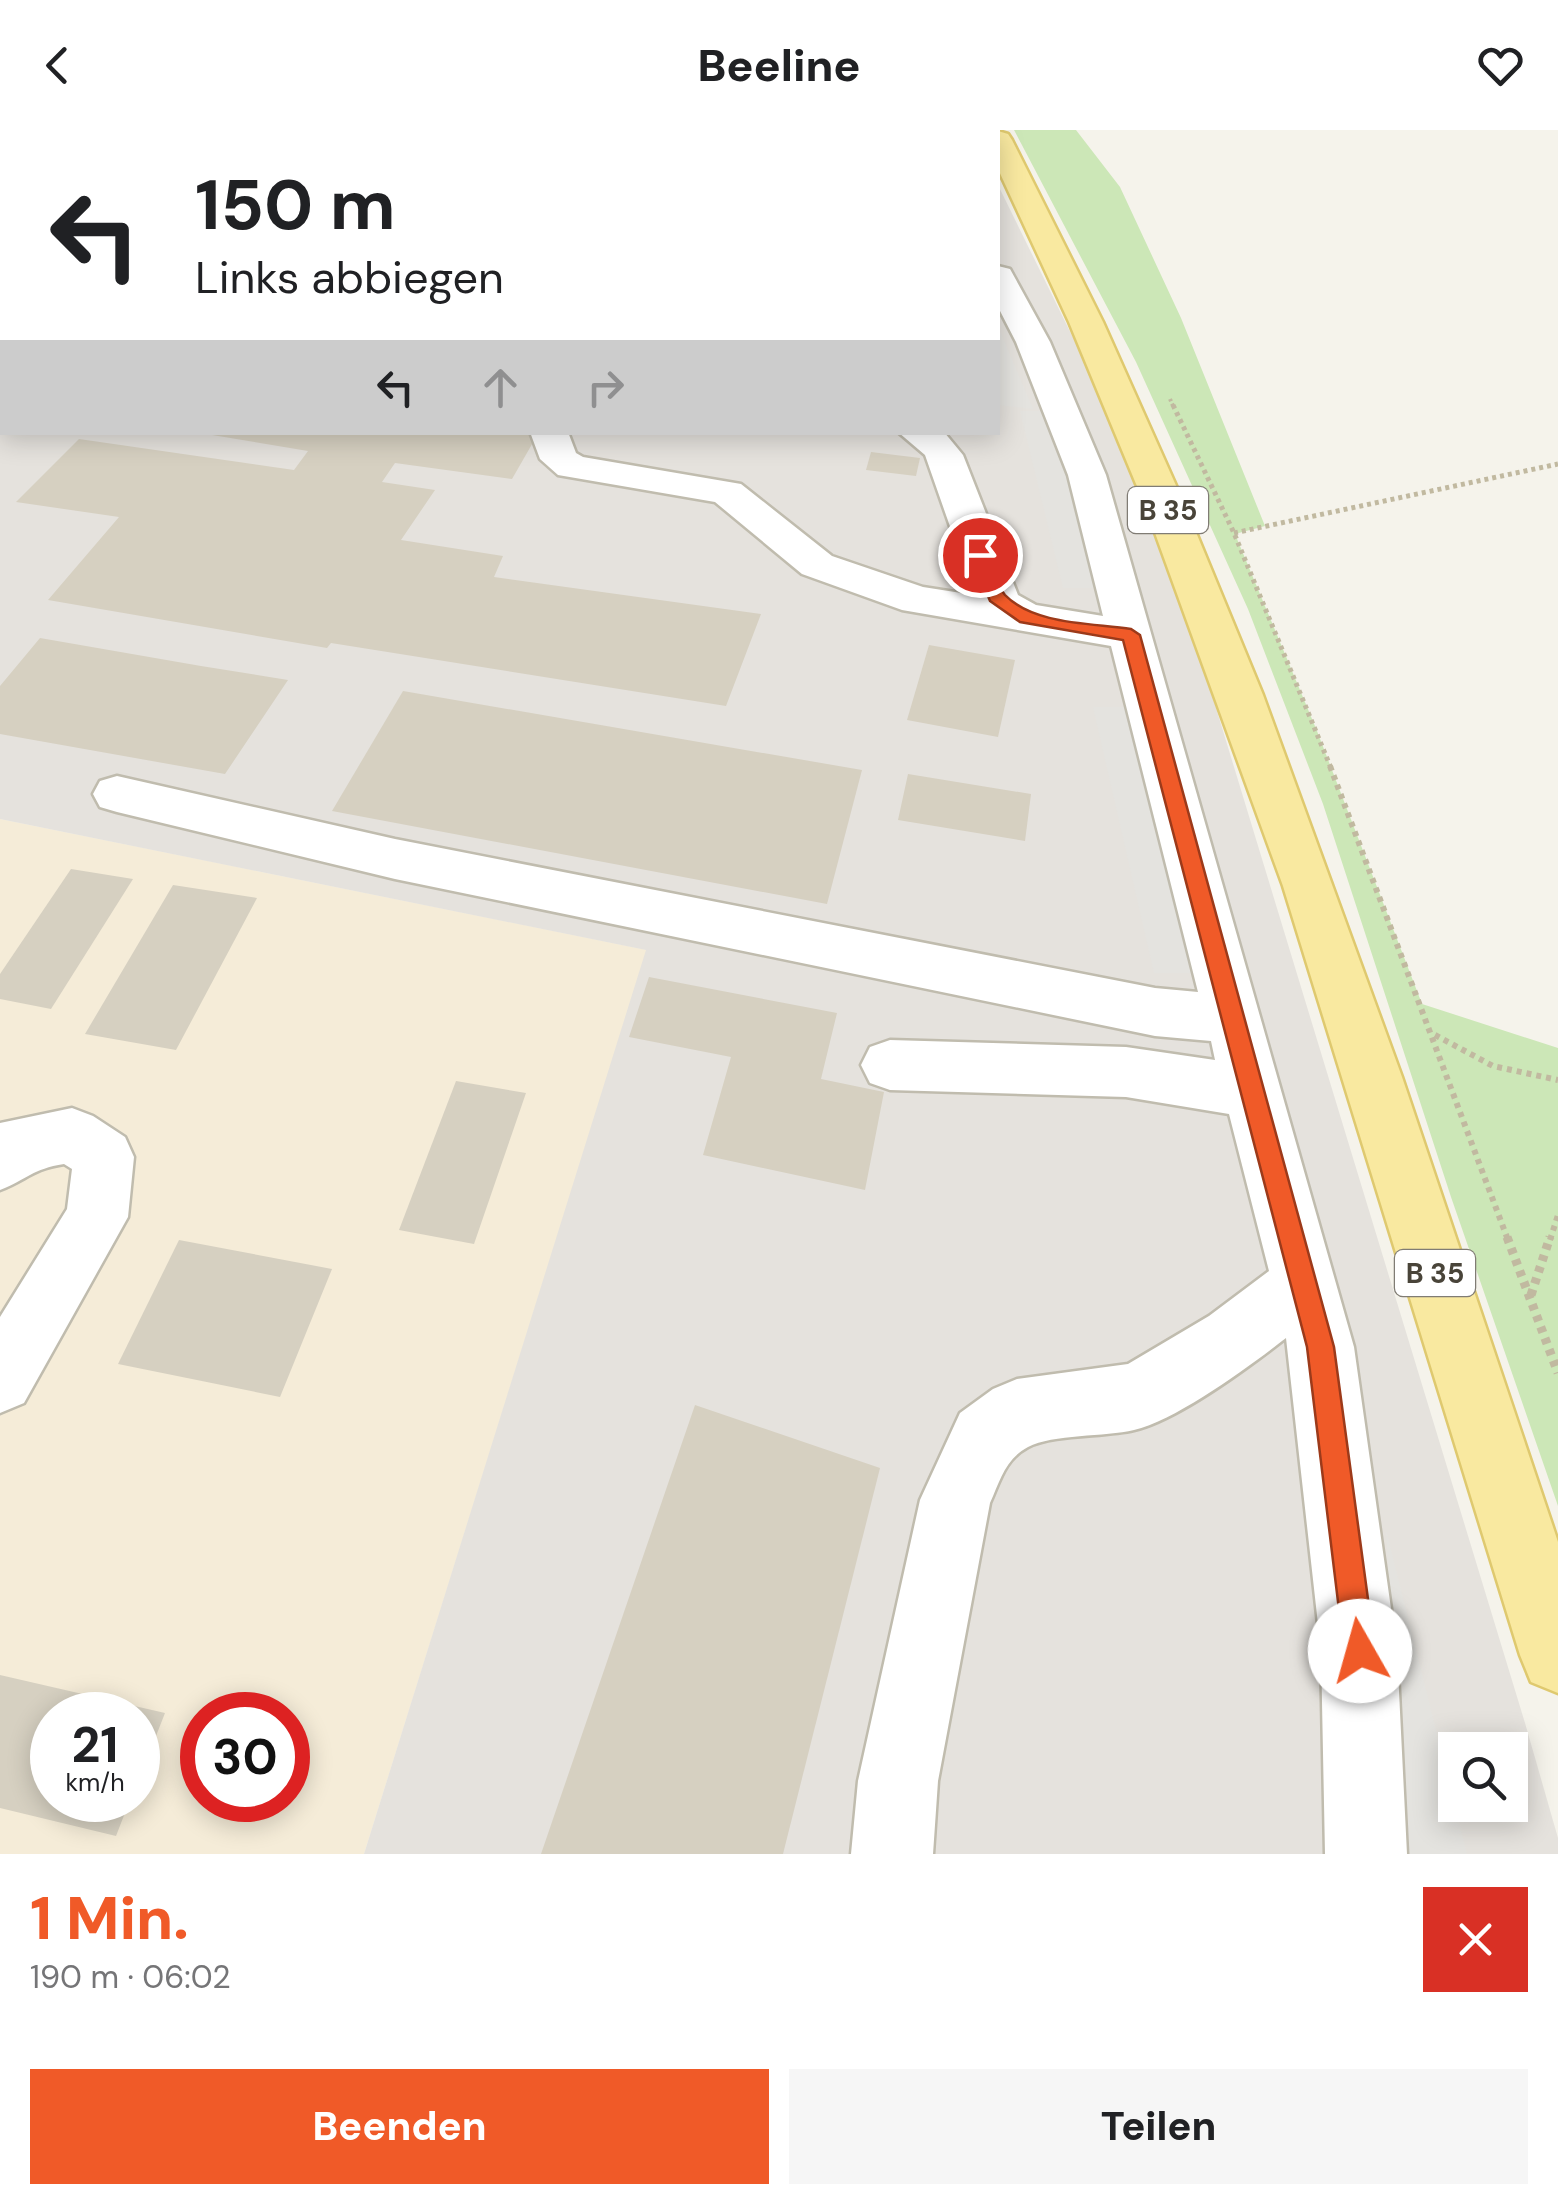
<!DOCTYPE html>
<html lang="de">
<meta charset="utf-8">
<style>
body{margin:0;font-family:"DM Sans",sans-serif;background:#f6f6f6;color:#202124;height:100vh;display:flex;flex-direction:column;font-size:38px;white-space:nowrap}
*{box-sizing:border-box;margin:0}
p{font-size:32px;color:#757577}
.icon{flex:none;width:55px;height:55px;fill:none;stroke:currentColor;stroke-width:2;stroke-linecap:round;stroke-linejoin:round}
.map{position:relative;height:1724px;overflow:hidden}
.details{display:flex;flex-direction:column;background:#fff;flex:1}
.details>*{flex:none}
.guide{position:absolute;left:0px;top:0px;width:1000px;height:305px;box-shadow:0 5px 25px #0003;background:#fff;color:#202124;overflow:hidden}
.fabs{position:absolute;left:1438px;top:1602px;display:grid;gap:20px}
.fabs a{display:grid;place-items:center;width:90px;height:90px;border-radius:0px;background:#fff;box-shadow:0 5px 25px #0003;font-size:50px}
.speed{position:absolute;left:30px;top:1562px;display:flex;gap:20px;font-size:50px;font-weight:700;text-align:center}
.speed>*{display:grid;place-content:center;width:130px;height:130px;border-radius:50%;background:#fff;box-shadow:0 5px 25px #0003;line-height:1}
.speed small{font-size:25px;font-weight:400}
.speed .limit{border:15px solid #d22;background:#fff;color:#111}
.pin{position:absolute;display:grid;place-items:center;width:85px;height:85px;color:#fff;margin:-42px;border:5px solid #fff;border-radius:50%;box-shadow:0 2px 10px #0007}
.me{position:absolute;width:110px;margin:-55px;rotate:353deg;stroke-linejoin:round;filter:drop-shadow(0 0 8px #0008)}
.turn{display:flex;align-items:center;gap:35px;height:210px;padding:0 30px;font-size:45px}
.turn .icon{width:130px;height:130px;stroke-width:2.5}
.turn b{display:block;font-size:70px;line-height:85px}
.lanes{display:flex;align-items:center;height:95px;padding:0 30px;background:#0003;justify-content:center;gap:50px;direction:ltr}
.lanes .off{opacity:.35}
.round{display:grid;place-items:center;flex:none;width:105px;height:105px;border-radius:0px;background:#f6f6f6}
.head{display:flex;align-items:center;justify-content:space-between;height:170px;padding:0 30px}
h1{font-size:60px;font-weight:800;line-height:75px;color:#f05a28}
.button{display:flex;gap:20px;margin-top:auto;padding:20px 30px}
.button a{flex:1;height:115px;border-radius:0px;background:#f05a28;color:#fff;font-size:40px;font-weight:800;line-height:115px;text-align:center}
.button a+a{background:#f6f6f6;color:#202124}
header{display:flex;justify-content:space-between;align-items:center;height:130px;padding:0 30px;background:#fff;font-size:45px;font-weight:800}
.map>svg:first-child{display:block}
.commercial{fill:#f5ecd8;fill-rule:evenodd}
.industrial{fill:#e5e2dd;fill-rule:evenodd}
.green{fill:#cce7b7}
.parking{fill:#e4e3df}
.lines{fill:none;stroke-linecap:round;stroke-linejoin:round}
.stream{fill:#acccee;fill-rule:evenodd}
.building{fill:#d6d0c1}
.minor-casing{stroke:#c0bcae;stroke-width:5}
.major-casing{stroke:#dfc96f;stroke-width:5}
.path-far3{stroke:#c1b9a0;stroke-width:4;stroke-dasharray:2.5 2.5;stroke-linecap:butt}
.path-far2{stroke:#c1b9a0;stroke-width:5;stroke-dasharray:4 4;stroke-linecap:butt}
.path-far1{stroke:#c1b9a0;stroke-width:6;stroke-dasharray:5 5;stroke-linecap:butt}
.path{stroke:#c1b9a0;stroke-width:9;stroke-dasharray:6 6;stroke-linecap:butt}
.minor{fill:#fff;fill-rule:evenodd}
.major{fill:#f9e9a0;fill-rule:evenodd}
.route{fill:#f05a28;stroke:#9c3a1a;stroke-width:2.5}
.labels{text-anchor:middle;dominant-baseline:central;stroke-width:10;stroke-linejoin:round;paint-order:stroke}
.shield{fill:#fff;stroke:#807c74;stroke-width:2.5}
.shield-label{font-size:28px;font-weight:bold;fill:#494439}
</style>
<header><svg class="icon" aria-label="back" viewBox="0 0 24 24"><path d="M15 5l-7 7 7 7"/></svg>Beeline<svg class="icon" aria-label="heart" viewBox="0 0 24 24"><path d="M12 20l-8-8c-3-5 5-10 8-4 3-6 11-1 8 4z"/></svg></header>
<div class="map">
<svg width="1558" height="1724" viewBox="0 0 1558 1724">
<rect width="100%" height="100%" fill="#f5f3eb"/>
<!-- commercial -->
<path class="commercial" d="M0,689L647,820L364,1724H0ZM52,1585H138V1670H52ZM202,1585H288V1670H202Z"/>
<!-- industrial -->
<g class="industrial">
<path d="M189,0H970L972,2H186Z"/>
<path d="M998,55L1083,228L1185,476L1525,1593L1558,1708V1724H364L646,820L0,689V271L2,268V302H998ZM1455,1620H1510V1675H1455Z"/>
</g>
<!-- green -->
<path class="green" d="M1014,0H1076L1120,57L1181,188L1265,396L1235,404L1317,601L1422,874L1558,918V1376L1451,1067L1323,674L1248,479L1136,232Z"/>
<!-- parking -->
<g class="parking">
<path d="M998,197L1033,279L998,275Z"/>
<path d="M1020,281H1050L1098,458H1063Z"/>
<path d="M1093,577H1131L1200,843H1154Z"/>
<path d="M1386,1400L1467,1724H1403Z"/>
</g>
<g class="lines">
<!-- stream -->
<g class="stream">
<path d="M0,2H5H2V10H0Z"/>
<path d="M0,86L2,87V94H0Z"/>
<path d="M2,210V217L0,218V211Z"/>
</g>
</g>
<!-- building -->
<g class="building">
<path d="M194,302H539L512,349L395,333L382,352L435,360L401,410L503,426L494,447L761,484L726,576L331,513L327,518L48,470L119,387L16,372L79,309L294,340L308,321Z"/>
<path d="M871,322L920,328L916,346L866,340Z"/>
<path d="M40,508L201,536L288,550L225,644L0,604V556Z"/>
<path d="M929,515L1015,530L998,607L907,590Z"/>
<path d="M403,561L862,640L827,774L332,681Z"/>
<path d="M908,644L1031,664L1025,711L898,690Z"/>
<path d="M71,739L133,749L51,879L0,869V844Z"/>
<path d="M173,755L257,768L176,920L85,904Z"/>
<path d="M649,847L837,883L821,949L884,962L865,1060L703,1025L731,927L629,907Z"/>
<path d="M456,951L526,963L474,1114L399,1100Z"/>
<path d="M179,1110L332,1139L280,1267L118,1234Z"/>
<path d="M695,1275L880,1338L783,1724H541Z"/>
<path d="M0,1545L165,1583L138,1652V1585H52V1670H130L116,1706L0,1678Z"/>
</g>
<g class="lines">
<!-- minor casing -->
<g class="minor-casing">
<g id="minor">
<path d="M896,0H924L925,2H897Z"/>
<path d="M998,136L1010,139L1050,212L1106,345L1354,1217L1397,1521L1407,1724H1325L1321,1521L1286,1208C1250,1236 1177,1290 1134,1300C1105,1307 1053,1304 1028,1317C1005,1329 1000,1351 990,1373L938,1651L933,1724H851L858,1651L920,1370L960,1283L993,1259L1017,1249L1128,1234L1209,1186L1269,1141L1229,984L1126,967L890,960L870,953L861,935L870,917L890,910L1126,917L1215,930L1211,911L1155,906L395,749L117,682L100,677L93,664L100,651L117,646L395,709L1155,858L1198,862L1111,516L902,480L802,444L715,372L558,345L540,329L530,302H568L576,323L583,327L741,354L832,426L923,457L974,465L925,325L898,302H944L963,325L1018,465L1036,475L1103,486L1068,345L1016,212L998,177Z"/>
<path d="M72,978L93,986L125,1007L134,1027L128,1087L24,1273L0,1283V1187L67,1079L72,1039L64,1034C32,1039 28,1049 0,1060V993Z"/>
</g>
</g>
<!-- major casing -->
<g class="major-casing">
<path id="major" d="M998,1L1008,4L1012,10L1103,192L1186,378L1263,565L1402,947L1558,1412V1563L1531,1552L1520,1525L1283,756L1146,378L1069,192L998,39V2H994Z"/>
</g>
<!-- path-far3 -->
<path class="path-far3" d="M1170,269L1174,278"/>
<!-- path-far2 -->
<g class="path-far2">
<path d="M1173,275L1234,403L1331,638"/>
<path d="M1234,403L1558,334"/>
</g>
<!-- path-far1 -->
<g class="path-far1">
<path d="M1330,636L1508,1110"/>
<path d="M1435,905L1493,936L1558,950"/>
<path d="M1550,1110L1558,1085"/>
</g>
<!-- path -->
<g class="path">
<path d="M1507,1107L1558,1243"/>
<path d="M1531,1165L1550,1107"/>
</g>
<!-- minor -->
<use href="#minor" class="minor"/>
<!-- major -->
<use href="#major" class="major"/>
</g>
<!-- route -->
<path class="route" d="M980,419C997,426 993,452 1005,465C1034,495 1092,493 1131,499L1140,505L1334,1217L1375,1521L1371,1532L1360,1537L1348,1532L1344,1521L1307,1217L1123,510L1020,492L990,471L971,425Z"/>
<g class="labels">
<!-- shield labels -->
<g class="shield">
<rect x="1128" y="357" width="80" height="46" rx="8"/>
<rect x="1395" y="1120" width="80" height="46" rx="8"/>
</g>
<g class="shield-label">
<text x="1168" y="380">B 35</text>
<text x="1435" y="1143">B 35</text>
</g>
</g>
</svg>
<div class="fabs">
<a><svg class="icon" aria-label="search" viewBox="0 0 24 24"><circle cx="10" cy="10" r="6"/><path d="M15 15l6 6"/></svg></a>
</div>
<div class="speed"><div>21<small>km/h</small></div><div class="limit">30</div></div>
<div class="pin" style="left:980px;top:425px;background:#d93025"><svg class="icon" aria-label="arrive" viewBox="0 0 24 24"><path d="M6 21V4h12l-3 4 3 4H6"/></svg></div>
<svg class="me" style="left:1360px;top:1521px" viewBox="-20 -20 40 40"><circle r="19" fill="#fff"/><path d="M0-13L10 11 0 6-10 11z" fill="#f05a28"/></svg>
<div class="guide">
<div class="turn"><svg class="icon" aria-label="left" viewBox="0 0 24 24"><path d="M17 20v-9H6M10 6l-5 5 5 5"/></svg><div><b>150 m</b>Links abbiegen</div></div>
<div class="lanes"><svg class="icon" aria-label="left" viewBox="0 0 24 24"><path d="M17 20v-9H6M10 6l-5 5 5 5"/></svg><svg class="icon off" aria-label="ahead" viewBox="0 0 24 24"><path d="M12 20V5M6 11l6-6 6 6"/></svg><svg class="icon off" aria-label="right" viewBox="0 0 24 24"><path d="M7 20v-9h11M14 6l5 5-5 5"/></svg></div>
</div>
</div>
<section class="details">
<div class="head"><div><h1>1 Min.</h1><p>190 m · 06:02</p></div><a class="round" style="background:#d93025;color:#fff"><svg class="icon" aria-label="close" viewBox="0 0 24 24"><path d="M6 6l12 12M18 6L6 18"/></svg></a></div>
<div class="button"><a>Beenden</a><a>Teilen</a></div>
</section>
